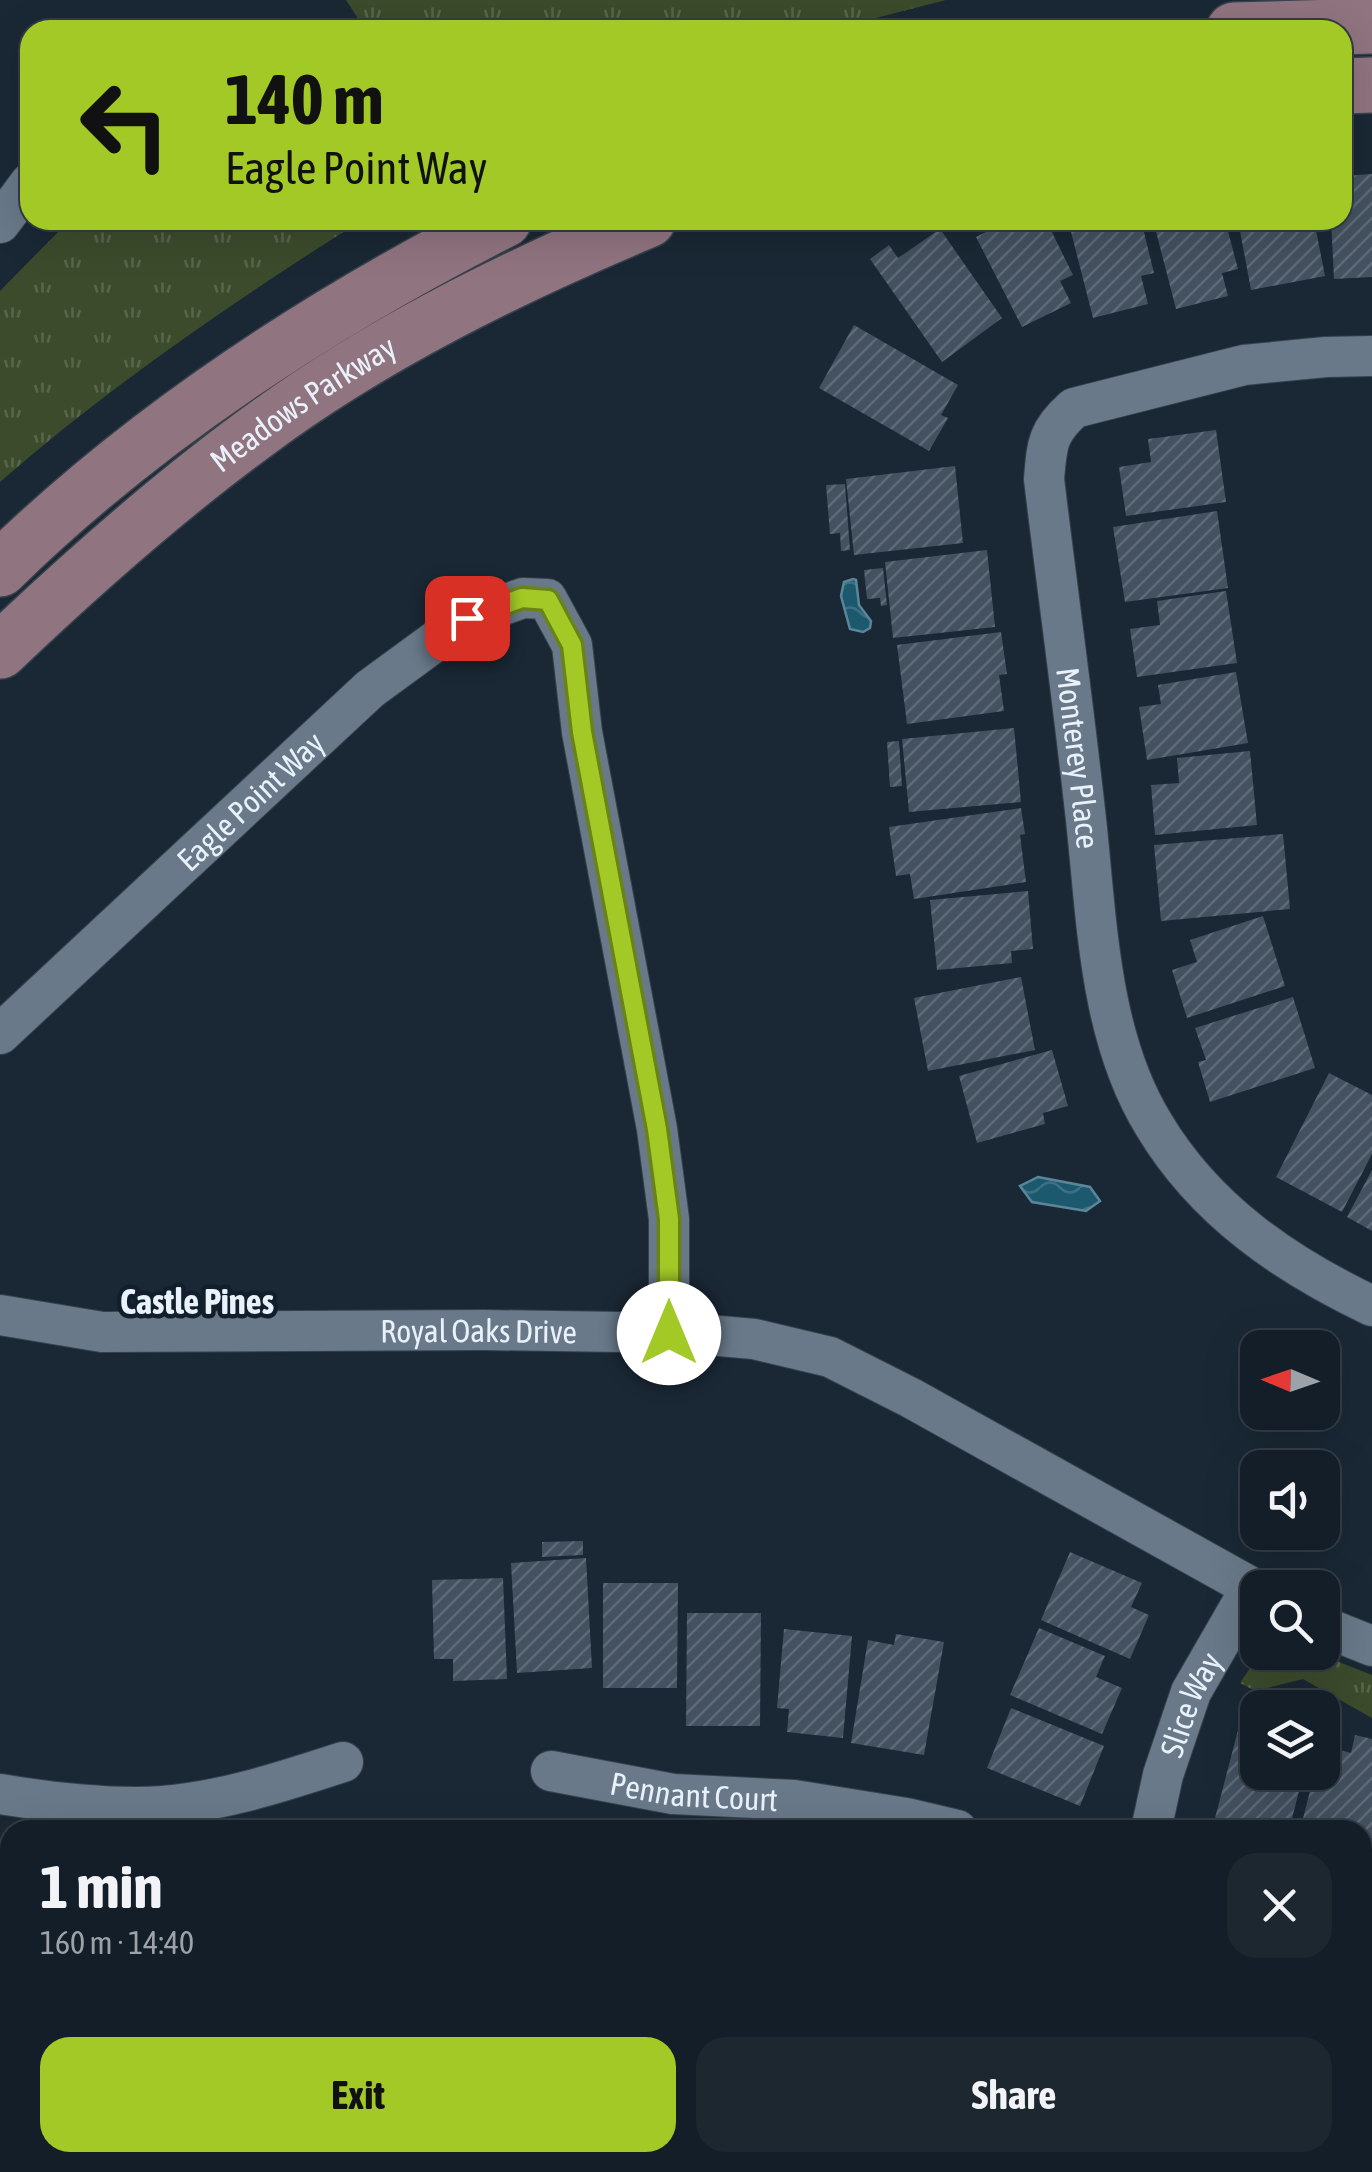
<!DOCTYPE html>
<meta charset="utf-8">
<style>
body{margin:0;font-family:"Asap Condensed",sans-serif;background:#1d2730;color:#f1f3f6;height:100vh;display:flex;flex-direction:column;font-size:38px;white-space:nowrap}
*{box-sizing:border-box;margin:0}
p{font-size:32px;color:#9da2a8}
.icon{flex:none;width:55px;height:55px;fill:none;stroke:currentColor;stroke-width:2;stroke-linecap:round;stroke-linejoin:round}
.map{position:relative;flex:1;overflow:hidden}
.sheet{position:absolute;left:0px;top:1820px;width:1372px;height:352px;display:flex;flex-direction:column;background:#141e28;border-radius:30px 30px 0 0;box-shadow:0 10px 40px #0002,0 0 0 2px #333c45}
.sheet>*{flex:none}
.guide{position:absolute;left:20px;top:20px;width:1332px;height:210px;border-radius:30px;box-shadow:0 10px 40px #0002,0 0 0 2px #333c45;background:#a3c926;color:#111;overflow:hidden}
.needle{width:65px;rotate:272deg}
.fabs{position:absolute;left:1240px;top:1330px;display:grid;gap:20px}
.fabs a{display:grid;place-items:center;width:100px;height:100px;border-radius:20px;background:#141e28;box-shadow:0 10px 40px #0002,0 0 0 2px #333c45;font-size:50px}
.pin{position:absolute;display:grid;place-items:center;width:85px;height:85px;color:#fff;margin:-42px;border-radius:20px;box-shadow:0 5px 15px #0006}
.me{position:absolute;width:110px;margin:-55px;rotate:0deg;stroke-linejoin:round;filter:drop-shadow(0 0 8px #0008)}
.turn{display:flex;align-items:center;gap:35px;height:210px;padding:0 40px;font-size:45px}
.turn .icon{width:130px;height:130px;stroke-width:2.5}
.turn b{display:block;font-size:70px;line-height:85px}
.round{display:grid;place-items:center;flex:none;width:105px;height:105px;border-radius:30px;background:#1d2730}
.head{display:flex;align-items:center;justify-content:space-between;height:170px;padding:0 40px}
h1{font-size:60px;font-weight:700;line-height:75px}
.action{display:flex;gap:20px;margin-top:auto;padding:20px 40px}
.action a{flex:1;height:115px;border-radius:30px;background:#a3c926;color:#111;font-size:40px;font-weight:700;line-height:115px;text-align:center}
.action a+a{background:#1d2730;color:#f1f3f6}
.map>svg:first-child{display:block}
.grass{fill:url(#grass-tufts)}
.water{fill:url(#water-waves);stroke:#5a8698;stroke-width:2.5}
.building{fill:url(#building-hatch)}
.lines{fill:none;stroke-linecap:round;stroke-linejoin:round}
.street-casing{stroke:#37424d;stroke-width:42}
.secondary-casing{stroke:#37424d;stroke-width:58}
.street{stroke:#697989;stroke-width:40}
.secondary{stroke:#90747f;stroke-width:55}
.route-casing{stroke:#6a8319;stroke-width:25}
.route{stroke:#a3c926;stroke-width:18}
.labels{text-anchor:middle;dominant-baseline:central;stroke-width:9;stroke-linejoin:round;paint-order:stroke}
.street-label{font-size:32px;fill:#e9f2fb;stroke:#111e2b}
.neighbourhood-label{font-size:35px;font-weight:bold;fill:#e9f2fb;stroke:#111e2b}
</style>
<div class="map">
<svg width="1372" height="2172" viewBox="0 0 1372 2172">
<defs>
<pattern id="grass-tufts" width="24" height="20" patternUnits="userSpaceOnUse" patternTransform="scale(2.5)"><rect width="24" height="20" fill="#3c4b2c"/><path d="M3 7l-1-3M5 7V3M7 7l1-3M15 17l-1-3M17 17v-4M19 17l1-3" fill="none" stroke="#58654c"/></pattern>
<pattern id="water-waves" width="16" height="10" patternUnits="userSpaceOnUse" patternTransform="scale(2.5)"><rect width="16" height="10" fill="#1c586e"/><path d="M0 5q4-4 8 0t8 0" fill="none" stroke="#3d7084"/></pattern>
<pattern id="building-hatch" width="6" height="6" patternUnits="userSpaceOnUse" patternTransform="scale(2.5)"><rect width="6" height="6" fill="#435160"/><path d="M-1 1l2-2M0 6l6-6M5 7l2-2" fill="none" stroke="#5e6a78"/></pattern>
</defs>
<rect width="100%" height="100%" fill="#1a2835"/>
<!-- grass -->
<g class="grass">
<path d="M346,0H946L829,30H353L361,23Z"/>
<path d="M70,220H362C236,300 112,384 0,482V291Z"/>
<path d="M1301,1652L1316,1653L1372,1675V1718L1303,1679L1255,1691L1240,1683L1252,1665L1298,1656Z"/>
<path d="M0,1999L10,2000V2162H1362L1363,2149L1372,2152V2172H0Z"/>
</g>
<!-- water -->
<g class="water">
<path d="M853,579L856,580L859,605L871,621L870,628L863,632L850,629L841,596L844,582Z"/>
<path d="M1038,1177L1090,1187L1100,1201L1086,1211L1032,1202L1020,1186Z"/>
</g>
<!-- building -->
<g class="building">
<path d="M1372,174V277L1334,279L1331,220H1342V176Z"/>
<path d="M1010,220H1046L1073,275L1060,281L1071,303L1022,327L976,237Z"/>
<path d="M1068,220H1141L1154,273L1141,276L1148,304L1093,318Z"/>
<path d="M1153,220H1225L1238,269L1222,273L1228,296L1176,309Z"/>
<path d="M1238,220H1314L1325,276L1251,290Z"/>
<path d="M940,229L1002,318L942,362L870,259L889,245L898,258Z"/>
<path d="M854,325L958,385L941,415L948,418L929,451L819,388Z"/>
<path d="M1216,430L1226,502L1126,516L1119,467L1151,462L1148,439Z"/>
<path d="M955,466L963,543L854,555L846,479Z"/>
<path d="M845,484L850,550L841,551L840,533L830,534L826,485Z"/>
<path d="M1217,511L1228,588L1125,602L1113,527Z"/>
<path d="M987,550L995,627L893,638L885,562Z"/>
<path d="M883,568L887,605L881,606L880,598L867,599L864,570Z"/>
<path d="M1226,591L1237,663L1137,677L1130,629L1160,625L1157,601Z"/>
<path d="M1001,632L1007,674L999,675L1004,711L907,724L897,645Z"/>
<path d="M1236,672L1248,743L1147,760L1139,707L1161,704L1158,685Z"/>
<path d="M1014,728L1021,802L909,812L902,739Z"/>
<path d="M899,741L902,786L890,787L887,742Z"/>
<path d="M1250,751L1257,825L1155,835L1151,785L1179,783L1177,758Z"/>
<path d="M1021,808L1025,834L1020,835L1026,882L914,899L910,874L896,876L889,827Z"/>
<path d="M1283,834L1290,909L1161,921L1154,845Z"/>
<path d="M1028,891L1033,949L1011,951L1012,963L937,970L930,900Z"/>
<path d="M1263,916L1285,986L1187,1018L1172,970L1197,962L1190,940Z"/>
<path d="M1021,977L1035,1050L928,1071L914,998Z"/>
<path d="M1293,997L1315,1068L1210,1102L1198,1062L1206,1060L1195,1028Z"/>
<path d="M1052,1050L1068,1106L1043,1113L1045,1124L977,1143L959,1076Z"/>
<path d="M1329,1073L1372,1095V1154L1342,1212L1276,1177Z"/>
<path d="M1372,1170V1231L1347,1217Z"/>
<path d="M583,1541V1555L542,1557V1542Z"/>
<path d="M1070,1552L1142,1583L1131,1607L1149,1615L1130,1659L1041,1620Z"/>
<path d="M586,1558L592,1668L517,1673L511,1563Z"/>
<path d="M503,1578L507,1679L453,1681V1659H434L432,1580Z"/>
<path d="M603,1583H678L677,1688H603Z"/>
<path d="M687,1613H761L760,1726H686Z"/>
<path d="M1039,1628L1105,1656L1096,1677L1122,1688L1102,1734L1010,1695Z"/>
<path d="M784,1629L852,1636L843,1738L787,1732L789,1709L777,1708Z"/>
<path d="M896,1634L944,1642L924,1755L851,1743L868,1640L894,1645Z"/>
<path d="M1011,1708L1104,1746L1080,1806L987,1768Z"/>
<path d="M1242,1715L1258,1719V1772H1304L1289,1830H1243L1214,1822Z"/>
<path d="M1355,1735L1372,1739V1849L1366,1872L1362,1871V1830H1300L1315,1772H1322V1745L1351,1753Z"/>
<path d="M1371,2024H1372V2108L1362,2106V2058Z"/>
<path d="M1362,2108L1372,2110V2128L1362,2126Z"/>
</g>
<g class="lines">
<!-- street casing -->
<g class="street-casing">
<g id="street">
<path d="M0,223L30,183"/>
<path id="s1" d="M1372,356L1326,357L1244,365L1074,408C1047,432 1047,444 1044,479C1057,587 1072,694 1084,802C1097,908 1096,1031 1154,1125C1205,1210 1284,1264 1372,1306"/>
<path id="s2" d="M0,1034L370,689L467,618L523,598L547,599L572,645L582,732L657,1129L669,1219V1333"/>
<path id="s3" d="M0,1315L102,1332L484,1330L685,1333L754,1339L830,1357L911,1398L1258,1591"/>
<path d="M1322,1626L1372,1646"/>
<path id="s4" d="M551,1771L673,1794L794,1800L906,1818L957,1830"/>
<path d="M0,1794C46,1802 116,1810 163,1806C224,1801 285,1781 343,1762"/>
<path id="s5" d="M1151,1830L1163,1775L1191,1692L1251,1588"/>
<path d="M1362,1938L1372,1940"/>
</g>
</g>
<!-- secondary casing -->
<g class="secondary-casing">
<g id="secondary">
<path d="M1234,30L1372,26"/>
<path d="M1342,86L1372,85"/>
<path d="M0,569C147,425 321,313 504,220"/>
<path id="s6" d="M0,651C81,574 164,500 254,434C373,345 512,277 648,220"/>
</g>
</g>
<!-- street -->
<use href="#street" class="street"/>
<!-- secondary -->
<use href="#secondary" class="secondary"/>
</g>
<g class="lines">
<!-- route casing -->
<g class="route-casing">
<path id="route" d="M467,618L522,598L548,600L572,645L582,732L657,1129L669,1219V1333"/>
</g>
<!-- route -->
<use href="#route" class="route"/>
</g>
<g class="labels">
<!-- street labels -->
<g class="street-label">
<text stroke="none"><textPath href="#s6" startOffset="392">Meadows Parkway</textPath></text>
<text stroke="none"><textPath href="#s1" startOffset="665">Monterey Place</textPath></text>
<text stroke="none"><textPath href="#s2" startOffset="342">Eagle Point Way</textPath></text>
<text stroke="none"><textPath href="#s3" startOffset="480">Royal Oaks Drive</textPath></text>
<text stroke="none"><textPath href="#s5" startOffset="132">Slice Way</textPath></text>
<text stroke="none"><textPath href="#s4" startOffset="145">Pennant Court</textPath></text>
</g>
<!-- neighbourhood labels -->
<g class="neighbourhood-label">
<text x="197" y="1301">Castle Pines</text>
</g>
</g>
</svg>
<div class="fabs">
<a><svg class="needle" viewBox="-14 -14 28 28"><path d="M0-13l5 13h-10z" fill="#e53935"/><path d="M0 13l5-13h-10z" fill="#9da2a8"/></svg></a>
<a><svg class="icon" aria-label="sound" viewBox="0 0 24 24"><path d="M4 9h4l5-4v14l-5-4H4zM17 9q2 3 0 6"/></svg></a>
<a><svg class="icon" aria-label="search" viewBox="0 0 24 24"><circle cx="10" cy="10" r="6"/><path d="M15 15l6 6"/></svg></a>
<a><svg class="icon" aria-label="layers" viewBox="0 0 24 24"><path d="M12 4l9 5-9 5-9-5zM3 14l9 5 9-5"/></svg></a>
</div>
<div class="pin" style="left:467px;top:618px;background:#d93025"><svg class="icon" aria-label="arrive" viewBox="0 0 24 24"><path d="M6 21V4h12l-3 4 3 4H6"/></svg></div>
<svg class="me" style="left:669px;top:1333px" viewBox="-20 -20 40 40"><circle r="19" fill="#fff"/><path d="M0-13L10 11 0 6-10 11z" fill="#a3c926"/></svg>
<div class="guide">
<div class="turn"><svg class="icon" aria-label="left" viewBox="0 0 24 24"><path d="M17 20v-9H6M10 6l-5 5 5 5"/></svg><div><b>140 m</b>Eagle Point Way</div></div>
</div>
<section class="sheet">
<div class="head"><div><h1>1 min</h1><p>160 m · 14:40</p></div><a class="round"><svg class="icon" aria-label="close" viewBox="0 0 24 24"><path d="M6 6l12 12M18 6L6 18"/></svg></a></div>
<div class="action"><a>Exit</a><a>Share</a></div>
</section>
</div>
